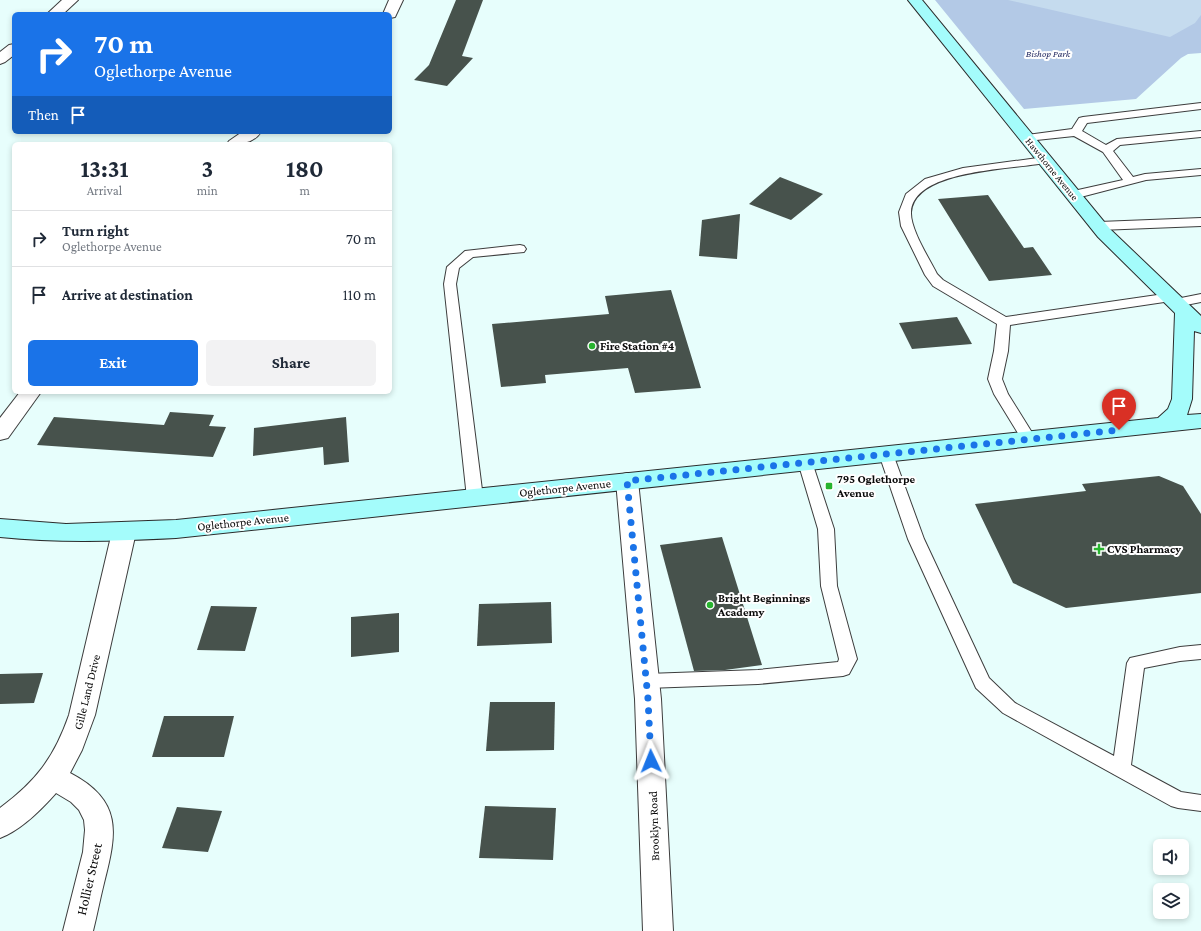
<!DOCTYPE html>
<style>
body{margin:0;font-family:"Crimson Pro",serif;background:#f2f2f3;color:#1f2937;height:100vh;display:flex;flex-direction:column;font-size:15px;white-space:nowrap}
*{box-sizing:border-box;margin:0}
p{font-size:13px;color:#747a83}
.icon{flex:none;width:22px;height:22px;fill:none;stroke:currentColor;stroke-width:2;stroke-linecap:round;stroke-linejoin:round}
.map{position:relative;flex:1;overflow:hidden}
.side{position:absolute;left:12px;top:142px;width:380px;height:252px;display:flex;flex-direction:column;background:#fff;border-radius:6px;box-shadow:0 2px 6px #0003}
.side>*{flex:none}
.guide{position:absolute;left:12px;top:12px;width:380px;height:122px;border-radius:6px;box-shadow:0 2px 6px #0003;background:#1a73e8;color:#fff;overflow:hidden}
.buttons{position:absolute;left:1153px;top:839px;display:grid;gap:8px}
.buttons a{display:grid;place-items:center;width:36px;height:36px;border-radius:6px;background:#fff;box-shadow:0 2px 6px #0003;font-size:20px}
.pin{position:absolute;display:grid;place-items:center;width:34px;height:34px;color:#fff;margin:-41px -17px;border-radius:50% 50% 50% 0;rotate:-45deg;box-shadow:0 0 4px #0007}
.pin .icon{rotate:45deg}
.me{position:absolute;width:44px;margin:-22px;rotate:358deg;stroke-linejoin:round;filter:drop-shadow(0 0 3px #0008)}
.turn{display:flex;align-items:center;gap:14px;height:84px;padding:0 16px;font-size:18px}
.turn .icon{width:52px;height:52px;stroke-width:2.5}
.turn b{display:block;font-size:28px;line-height:34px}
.then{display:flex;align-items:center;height:38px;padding:0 16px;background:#0003;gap:8px;font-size:15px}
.eta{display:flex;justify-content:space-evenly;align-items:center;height:68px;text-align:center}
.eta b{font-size:24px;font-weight:700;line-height:28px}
.cta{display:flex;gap:8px;margin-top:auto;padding:8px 16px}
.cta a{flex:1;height:46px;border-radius:6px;background:#1a73e8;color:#fff;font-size:16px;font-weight:700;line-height:46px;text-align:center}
.cta a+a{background:#f2f2f3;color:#1f2937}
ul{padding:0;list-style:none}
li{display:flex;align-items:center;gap:12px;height:56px;padding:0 16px;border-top:1px solid #e0e1e3}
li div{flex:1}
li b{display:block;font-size:15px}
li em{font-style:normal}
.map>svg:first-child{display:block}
.green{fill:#b3c9e6}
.pitch{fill:#c5dbee}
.building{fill:#47524c}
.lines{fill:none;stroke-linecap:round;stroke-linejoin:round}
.service-casing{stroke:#3d3d3d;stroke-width:2}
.minor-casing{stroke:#3d3d3d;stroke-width:2}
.secondary-casing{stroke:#2c2c2c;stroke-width:2}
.service{fill:#fff;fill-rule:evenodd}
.minor{fill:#fff;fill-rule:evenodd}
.secondary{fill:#a4fcfb;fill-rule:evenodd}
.route{stroke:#1a73e8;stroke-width:7;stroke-dasharray:0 12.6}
.poi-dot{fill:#28b42f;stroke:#fff;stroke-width:1.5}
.labels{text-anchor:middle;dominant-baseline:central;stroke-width:4;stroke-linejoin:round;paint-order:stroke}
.far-park-label{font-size:10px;font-style:italic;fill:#1e255e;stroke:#fff}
.far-street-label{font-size:10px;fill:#0a0a0a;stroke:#fff}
.poi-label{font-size:12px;font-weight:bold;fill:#0a0a0a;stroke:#fff;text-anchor:start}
.street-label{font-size:12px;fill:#0a0a0a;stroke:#fff}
.near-street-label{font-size:14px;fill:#0a0a0a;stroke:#fff}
</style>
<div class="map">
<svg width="1201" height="931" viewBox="0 0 1201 931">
<rect width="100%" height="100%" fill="#e7fefc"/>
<!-- green -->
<path class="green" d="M935,0H1201V53L1188,54L1181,58L1136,99L1024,109Z"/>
<!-- pitch -->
<path class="pitch" d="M1008,0H1201V15L1195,23L1170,37Z"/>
<!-- building -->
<g class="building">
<path d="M456,0H483L462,56L473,58L447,86L414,80L429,65Z"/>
<path d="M780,177L823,194L791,220L749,204Z"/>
<path d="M988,195L1024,248L1033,247L1052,275L989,281L938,199Z"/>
<path d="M740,214L737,259L699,256L702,220Z"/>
<path d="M671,290L701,388L635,393L628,368L545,375L546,383L501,387L492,324L609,314L605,296Z"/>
<path d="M957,317L972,344L912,349L899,323Z"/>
<path d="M170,412L214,415L209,426L226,427L213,457L37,445L54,417L164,425Z"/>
<path d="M346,417L349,462L324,465L323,447L253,456L254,428Z"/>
<path d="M1159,476L1183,486L1201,514V593L1066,608L1013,583L975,504L1086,491L1082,484Z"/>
<path d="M722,537L762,665L725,670L694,671L660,545Z"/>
<path d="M551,602L552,643L477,646L479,604Z"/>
<path d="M211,606L257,607L245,651L197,650Z"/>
<path d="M399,613V652L351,657V617Z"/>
<path d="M43,673L34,703L0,704V674Z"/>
<path d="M490,702H555L554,750L486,751Z"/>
<path d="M164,716H234L224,757H152Z"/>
<path d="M485,806L556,808L553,860L479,858Z"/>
<path d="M177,807L222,811L208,852L162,848Z"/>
</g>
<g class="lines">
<!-- service casing -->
<g class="service-casing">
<g id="service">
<path d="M1201,103V109L1087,123L1082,131L1106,145L1117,139L1201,131V137L1120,145L1113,151L1133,177L1145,174L1201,169V175L1146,180L1073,199L1069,198L1067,195L1069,192L1123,180L1103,152L1074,136L1027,141L1021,138L1027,135L1072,129L1079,118L1083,117Z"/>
<path d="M1045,157L1049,158L1051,160L1049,162C1017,170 914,168 911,212C910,229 929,258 937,274L943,280L1006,317L1171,293L1176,294L1178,297L1176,299L1201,294V302L1176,307L1171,306L1169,303L1171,301L1010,325L1008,351L1002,379L1008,394L1036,439L1034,443L1029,444L1024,443L994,394L988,379L994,351L997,324L933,286L925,275L901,226L899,212L906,194L925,179L963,168Z"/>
<path d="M1201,218V226L1099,230L1095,229L1093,226L1095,223L1099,222Z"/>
<path d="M520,245L524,246L526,249L524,252L473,257L459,268L456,284L483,498L480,502L475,504L470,502L467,498L444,284L447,267L465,251Z"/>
<path d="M886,449L891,450L893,454L924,539L989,678L1015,703L1114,756L1127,663L1130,658L1180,647L1201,645V659L1180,661L1144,668L1131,765L1181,792L1201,795V811L1178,808L1171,806L1003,713L976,688L908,539L879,454L881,450Z"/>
<path d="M805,457L810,458L812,462L834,529L837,586L857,659L849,674L843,676L758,684L647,688L641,686L638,681L641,676L647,674L758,670L838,662L839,659L821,586L818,529L798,462L800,458Z"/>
</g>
</g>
<!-- minor casing -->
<g class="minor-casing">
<g id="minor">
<path d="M62,0H78L63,14H47Z"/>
<path d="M389,0H403L395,17L390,18V14H383Z"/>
<path d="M14,44V55L5,62L0,64V52L9,45Z"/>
<path d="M242,132H261C253,144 240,144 227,144L229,141Z"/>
<path d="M20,392H41L8,438L0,440V418Z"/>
<path d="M627,473L635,475L638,481L661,699L673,931H643L635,699L616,481L619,475Z"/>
<path d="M124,523L132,526L136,532L95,715L82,750L70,773C123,801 117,832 104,883C100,899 97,915 93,931H63L83,852L85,830L84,820L79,810L71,802L56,793C41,810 21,830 0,838V808C36,781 54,758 69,715L112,532L116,526Z"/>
</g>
</g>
<!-- secondary casing -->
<g class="secondary-casing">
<path id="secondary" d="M908,0H922L1110,229L1201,316V333L1194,331L1192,399L1187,415L1201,414V428L176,538C117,541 59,543 0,537V519L66,524L176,520L1158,418L1168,409L1172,399L1175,313L1098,237Z"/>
</g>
<!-- service -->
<use href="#service" class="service"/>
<!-- minor -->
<use href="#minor" class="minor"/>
<!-- secondary -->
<use href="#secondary" class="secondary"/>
</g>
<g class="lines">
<!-- route -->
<path class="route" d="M651,761L648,699L627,481L1119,430"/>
</g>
<!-- markers -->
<g class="poi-dot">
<circle cx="592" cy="346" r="4"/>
<rect x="825" y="482" width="8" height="8" rx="2"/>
<path d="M1097 543h4v4h4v4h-4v4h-4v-4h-4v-4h4z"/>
<circle cx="710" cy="605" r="4"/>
</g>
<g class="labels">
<!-- far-park labels -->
<g class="far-park-label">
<text x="1048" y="53">Bishop Park</text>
</g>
<!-- far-street labels -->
<g class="far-street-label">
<text transform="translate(1052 169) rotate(51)">Hawthorne Avenue</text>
</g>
<!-- poi labels -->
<g class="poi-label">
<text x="600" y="346">Fire Station #4</text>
<text x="837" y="479">795 Oglethorpe<tspan x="837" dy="14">Avenue</tspan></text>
<text x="1107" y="549">CVS Pharmacy</text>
<text x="718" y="598">Bright Beginnings<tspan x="718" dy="14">Academy</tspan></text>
</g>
<!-- street labels -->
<g class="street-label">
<text transform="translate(565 488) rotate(-6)">Oglethorpe Avenue</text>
<text transform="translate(243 522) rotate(-6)">Oglethorpe Avenue</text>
<text transform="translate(87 692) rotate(-76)">Gille Land Drive</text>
<text transform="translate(654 826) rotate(-92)">Brooklyn Road</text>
</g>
<!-- near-street labels -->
<g class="near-street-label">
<text transform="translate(89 879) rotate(-77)">Hollier Street</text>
</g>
</g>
</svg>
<div class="buttons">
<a><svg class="icon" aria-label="sound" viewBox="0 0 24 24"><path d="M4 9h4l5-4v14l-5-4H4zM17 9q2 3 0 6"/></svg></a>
<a><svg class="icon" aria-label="layers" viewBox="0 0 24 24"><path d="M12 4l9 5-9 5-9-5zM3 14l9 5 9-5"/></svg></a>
</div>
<div class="pin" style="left:1119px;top:430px;background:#d93025"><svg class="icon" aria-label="arrive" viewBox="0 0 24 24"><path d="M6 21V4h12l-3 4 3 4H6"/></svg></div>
<svg class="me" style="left:651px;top:761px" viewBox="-20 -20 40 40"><path d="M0-17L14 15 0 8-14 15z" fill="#1a73e8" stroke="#fff" stroke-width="4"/></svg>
<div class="guide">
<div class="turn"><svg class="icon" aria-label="right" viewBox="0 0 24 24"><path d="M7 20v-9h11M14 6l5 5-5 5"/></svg><div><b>70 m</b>Oglethorpe Avenue</div></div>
<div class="then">Then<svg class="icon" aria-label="arrive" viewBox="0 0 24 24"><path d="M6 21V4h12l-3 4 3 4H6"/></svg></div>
</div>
<section class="side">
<div class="eta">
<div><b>13:31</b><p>Arrival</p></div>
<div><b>3</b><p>min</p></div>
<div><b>180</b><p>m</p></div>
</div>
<ul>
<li><svg class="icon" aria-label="right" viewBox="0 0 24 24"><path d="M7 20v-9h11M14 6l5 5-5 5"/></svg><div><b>Turn right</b><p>Oglethorpe Avenue</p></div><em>70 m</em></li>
<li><svg class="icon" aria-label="arrive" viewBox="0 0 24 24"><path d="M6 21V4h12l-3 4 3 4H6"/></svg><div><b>Arrive at destination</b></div><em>110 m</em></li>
</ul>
<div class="cta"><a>Exit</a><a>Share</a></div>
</section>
</div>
